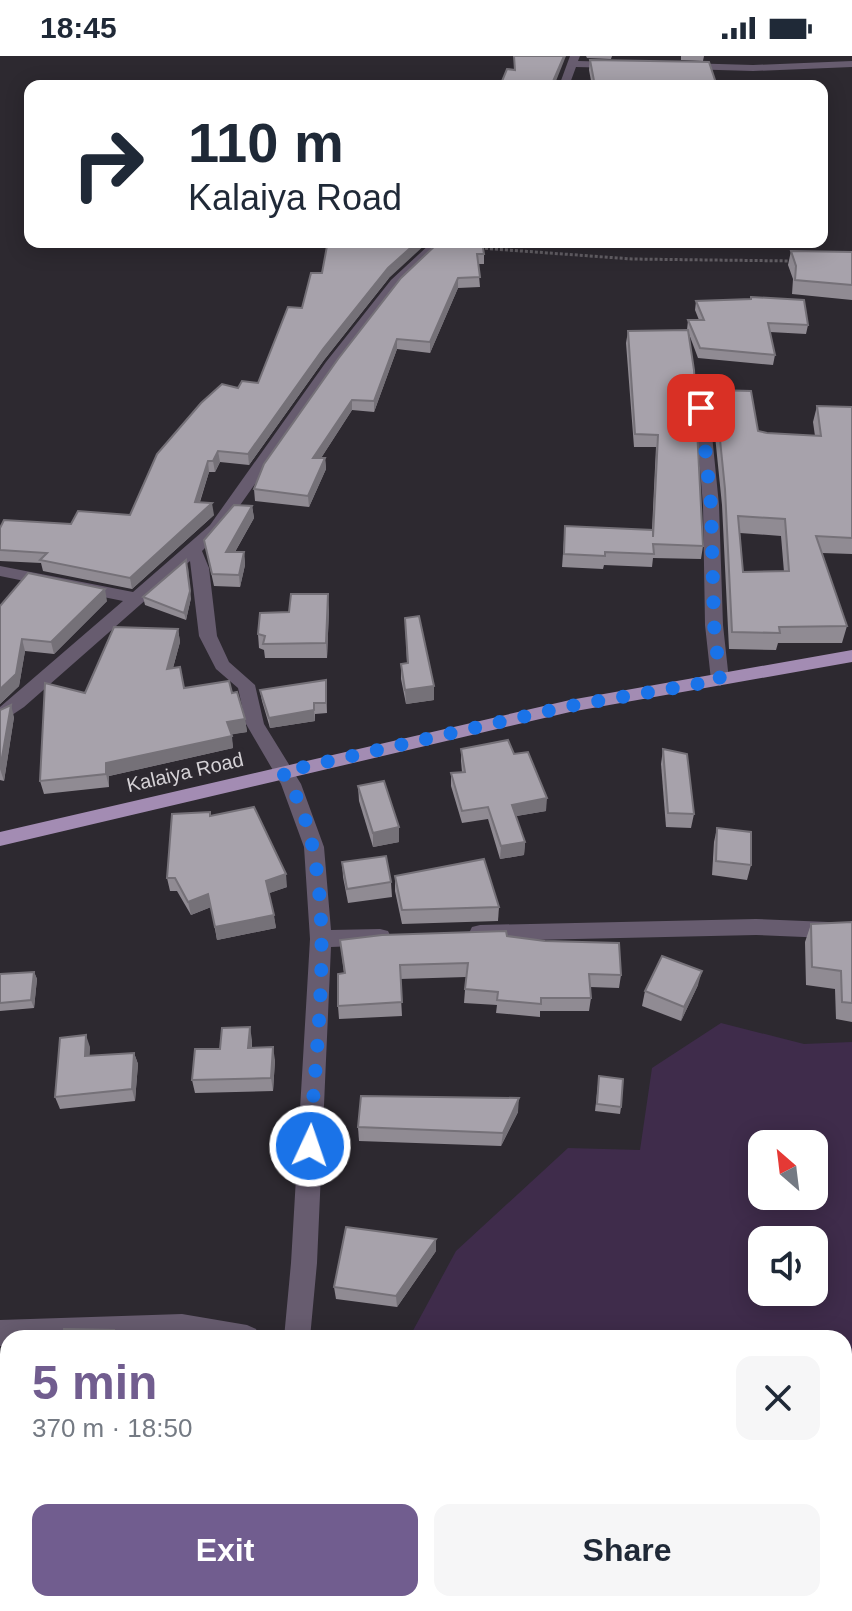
<!DOCTYPE html>
<meta charset="utf-8">
<style>
body{margin:0;font-family:Helvetica,sans-serif;background:#f6f6f7;color:#1f2937;height:100vh;display:flex;flex-direction:column;font-size:30px;white-space:nowrap}
*{box-sizing:border-box;margin:0}
p{font-size:26px;color:#747a83}
.icon{flex:none;width:44px;height:44px;fill:none;stroke:currentColor;stroke-width:2;stroke-linecap:round;stroke-linejoin:round}
.map{position:relative;flex:1;overflow:hidden}
.sheet{position:absolute;left:0px;top:1274px;width:852px;height:282px;display:flex;flex-direction:column;background:#fff;border-radius:24px 24px 0 0;box-shadow:0 4px 20px #0003}
.sheet>*{flex:none}
.hud{position:absolute;left:24px;top:24px;width:804px;height:168px;border-radius:16px;box-shadow:0 4px 20px #0003;background:#fff;color:#1f2937;overflow:hidden}
.needle{width:52px;rotate:332deg}
.tools{position:absolute;left:748px;top:1074px;display:grid;gap:16px}
.tools a{display:grid;place-items:center;width:80px;height:80px;border-radius:16px;background:#fff;box-shadow:0 4px 20px #0003;font-size:40px}
.pin{position:absolute;display:grid;place-items:center;width:68px;height:68px;color:#fff;margin:-34px;border-radius:16px;box-shadow:0 4px 12px #0006}
.me{position:absolute;width:88px;margin:-44px;rotate:3deg;stroke-linejoin:round;filter:drop-shadow(0 0 6px #0008)}
.turn{display:flex;align-items:center;gap:28px;height:168px;padding:0 32px;font-size:36px}
.turn .icon{width:104px;height:104px;stroke-width:2.5}
.turn b{display:block;font-size:56px;line-height:68px}
.round{display:grid;place-items:center;flex:none;width:84px;height:84px;border-radius:16px;background:#f6f6f7}
.headline{display:flex;align-items:center;justify-content:space-between;height:136px;padding:0 32px}
h1{font-size:48px;font-weight:700;line-height:60px;color:#715d8f}
.primary-button{display:flex;gap:16px;margin-top:auto;padding:16px 32px}
.primary-button a{flex:1;height:92px;border-radius:16px;background:#715d8f;color:#fff;font-size:32px;font-weight:700;line-height:92px;text-align:center}
.primary-button a+a{background:#f6f6f7;color:#1f2937}
.status{display:flex;justify-content:space-between;align-items:center;height:56px;padding:0 40px;background:#fff;direction:ltr}
.status svg{height:22px;fill:currentColor}
.map>svg:first-child{display:block}
.green{fill:#3f2c4b;fill-rule:evenodd}
.lines{fill:none;stroke-linecap:round;stroke-linejoin:round}
.path{stroke:#635f65;stroke-width:3;stroke-dasharray:3 2;stroke-linecap:butt}
.minor{fill:#675c6f;fill-rule:evenodd}
.major{fill:#a38cb3;fill-rule:evenodd}
.wall{fill:#908b93;fill-rule:evenodd}
.shaded-wall{fill:#757178}
.building{fill:#a7a2ab;stroke:#757178;stroke-width:2;fill-rule:evenodd}
.route{stroke:#1a73e8;stroke-width:14;stroke-dasharray:0 25.2}
.labels{text-anchor:middle;dominant-baseline:central;stroke-width:8;stroke-linejoin:round;paint-order:stroke}
.street-label{font-size:20px;fill:#d5d2d6;stroke:#2d2930}
</style>
<div class="status"><b>18:45</b><svg viewBox="0 0 49 12"><path d="M0 12V9h3v3zM5 12V6h3v6zM10 12V3h3v9zM15 12V0h3v12zM26 1h20v11H26zM47 4h2v5h-2z"/></svg></div>
<div class="map">
<svg width="852" height="1555" viewBox="0 0 852 1555">
<rect width="100%" height="100%" fill="#2d2930"/>
<!-- green -->
<g class="green">
<path d="M721,967L804,988L852,986V1555H685L683,1548H844V1282H409L456,1195L568,1092L640,1094L652,1012ZM762,1088H814V1140H762ZM762,1184H814V1236H762Z"/>
<path d="M256,1548H591L590,1555H254Z"/>
</g>
<g class="lines">
<!-- path -->
<path class="path" d="M480,192L632,203L793,205"/>
<!-- minor -->
<g class="minor">
<path d="M570,0H580L578,5L616,6L621,9L616,12L576,11L569,30H559Z"/>
<path d="M852,5V11L753,15L684,13L679,10L684,7L753,9Z"/>
<path d="M432,186H445L399,230L336,312L222,475L202,495L209,512L217,580L229,606L255,629L264,668L301,728L324,791L331,874L380,873L388,875L391,881L388,887L380,889L331,891L317,1207L310,1282H284L291,1207L310,883L304,791L281,728L246,668L238,632L216,613L199,580L190,505L24,651L0,667V651L123,545L0,520V510L133,536L210,469L326,306L391,224Z"/>
<path d="M700,325L707,329L719,449L723,569L729,624L720,630L711,624L705,569L703,449L693,329Z"/>
<path d="M756,863L852,867V883L756,879L480,885L472,883L469,877L472,871L480,869Z"/>
<path d="M182,1258L247,1269L256,1273L260,1282H8V1290H0V1264Z"/>
<path d="M222,1548H252L250,1555H220Z"/>
</g>
<!-- major -->
<path class="major" d="M852,594V606L570,656L0,790V776L570,644Z"/>
</g>
<!-- wall -->
<g class="wall">
<path d="M586,0H612L611,3L587,2Z"/>
<path d="M681,0H704L703,5L681,4Z"/>
<path d="M590,4L717,30H592L589,14Z"/>
<path d="M439,186H504L501,192L482,190L484,198V208H478L480,231L458,232L430,297L397,293L374,356L352,354L321,402H325L326,413L309,451L255,445L254,433Z"/>
<path d="M791,195L852,196V244L792,238L793,223L788,209Z"/>
<path d="M389,222L324,304L249,409L220,406L215,416H209L200,446L214,459L132,533L43,515L41,507L0,505V472L71,468L130,459L238,332L258,327L302,252Z"/>
<path d="M696,245L808,269L806,278L770,276L775,299L773,309L698,302L689,278L703,490L701,503L653,502L652,511L604,509L603,513L562,511L565,470L652,474L656,391H634L626,287L628,275L687,274L688,264H699L695,254Z"/>
<path d="M715,334L758,375L767,377L815,380L813,366L817,350L852,351V498L822,497L847,570L842,587H778L776,594L729,593L722,449L712,350ZM740,477L781,480L784,516H743Z"/>
<path d="M252,450L254,462L235,496H244L245,509L240,531L214,530L204,484Z"/>
<path d="M143,541L191,542L186,564L145,549Z"/>
<path d="M107,545L54,598L25,595L19,630L0,648V550Z"/>
<path d="M329,553L327,602H265L264,594L259,592L258,578L289,556Z"/>
<path d="M405,562L434,630V644L406,648L401,623V608L407,607Z"/>
<path d="M178,573L180,586L173,612L184,632L232,637L245,663L247,676L231,678L233,692L109,720V731L44,738L40,725L85,637Z"/>
<path d="M326,624L327,657L315,658V665L270,672L262,645L260,634Z"/>
<path d="M0,654L14,661L4,725L0,724Z"/>
<path d="M461,693L514,698L546,755L516,760L525,786L524,799L500,803L488,763L462,767L451,730V717L462,716L461,705Z"/>
<path d="M663,693L694,758L691,772L666,771L661,708Z"/>
<path d="M358,730L399,771V786L373,791L359,745Z"/>
<path d="M210,756L211,760L287,831L269,837L276,872L217,884L211,851L191,859L177,835H170L167,822Z"/>
<path d="M717,772L751,809L747,824L712,819L714,786Z"/>
<path d="M342,806L391,826L392,841L348,847L343,821Z"/>
<path d="M395,820L499,851L498,865L402,868L395,835Z"/>
<path d="M852,866V966L836,963L835,933L806,929L805,886L811,868Z"/>
<path d="M507,880L621,919L619,932L590,931L591,942L589,955H540V961L496,957L497,949L464,947L466,921L400,923L402,960L339,963L338,950L344,917L340,884Z"/>
<path d="M34,916L37,923L34,952L0,955V922Z"/>
<path d="M698,929L681,965L642,950L645,935Z"/>
<path d="M252,984V992L275,1004L273,1035L195,1037L192,1024L220,993Z"/>
<path d="M90,991L89,1000L134,997L138,1008L135,1045L60,1053L55,1041Z"/>
<path d="M599,1020L621,1051L620,1058L595,1055Z"/>
<path d="M518,1056L501,1090L359,1085L358,1071Z"/>
<path d="M436,1195L397,1251L336,1243L334,1231Z"/>
<path d="M0,1340H8V1382L0,1381Z"/>
<rect x="610" y="1548" width="62" height="7"/>
</g>
<!-- shaded-wall -->
<g class="shaded-wall">
<path d="M564,0H566L554,30H551Z"/>
<path d="M417,186H428L389,222L324,304L249,409L248,398L323,293L388,212Z"/>
<path d="M458,222V232L430,297V286Z"/>
<path d="M397,283V293L374,356V345Z"/>
<path d="M352,344V354L314,413L313,402Z"/>
<path d="M218,395L220,406L215,416L213,405Z"/>
<path d="M325,402L326,413L309,451L308,440Z"/>
<path d="M208,405L209,416L196,457L195,446Z"/>
<path d="M212,447L214,459L132,533L130,522Z"/>
<path d="M252,450L254,462L228,508L226,496Z"/>
<path d="M244,496L245,509L240,531L239,519Z"/>
<path d="M188,511L191,542L186,564L184,557Z"/>
<path d="M105,533L107,545L54,598L51,586Z"/>
<path d="M328,538L329,553L327,602L326,587Z"/>
<path d="M178,573L180,586L169,626L167,613Z"/>
<path d="M22,583L25,595L19,630L0,648V633Z"/>
<path d="M434,630V644L406,648L405,634Z"/>
<path d="M11,649L14,661L4,725L0,713Z"/>
<path d="M314,654L315,665L270,672L269,662Z"/>
<path d="M245,663L247,676L229,679L227,666Z"/>
<path d="M232,680L233,692L109,720V731L106,718V707Z"/>
<path d="M547,742L546,755L511,761L512,749Z"/>
<path d="M399,771V786L373,791V777Z"/>
<path d="M525,786L524,799L500,803L501,790Z"/>
<path d="M286,818L287,831L267,838L266,825Z"/>
<path d="M208,838L211,851L191,859L188,846Z"/>
<path d="M274,859L276,872L217,884L215,871Z"/>
<path d="M702,915L698,929L681,965L684,951Z"/>
<path d="M34,916L37,923L34,952L31,944Z"/>
<path d="M250,971L252,984L251,1005L248,992Z"/>
<path d="M86,979L90,991L89,1012L85,1000Z"/>
<path d="M273,991L275,1004L273,1035L271,1022Z"/>
<path d="M134,997L138,1008L135,1045L132,1033Z"/>
<path d="M519,1042L518,1056L501,1090L503,1077Z"/>
<path d="M436,1183V1195L397,1251L396,1240Z"/>
<path d="M7,1509L8,1511V1528L4,1549L0,1545Z"/>
</g>
<!-- building -->
<g class="building">
<path d="M514,0H564L551,30H500L507,13L515,14Z"/>
<path d="M590,4L709,6L717,30H680L679,28L604,27L603,30H595Z"/>
<path d="M379,186H417L388,212L323,293L248,398L218,395L213,405H208L195,446L212,447L130,522L40,504L47,497L0,494V472L4,464L71,468L78,455L130,459L157,398L201,347L222,328L238,332L242,325L258,327L288,251L302,252L311,217H322L327,190L378,191Z"/>
<path d="M439,186H482L484,198H477L480,221L458,222L430,286L397,283L374,345L352,344L313,402H325L308,440L254,433L264,408L338,303L401,222Z"/>
<path d="M791,195L852,196V229L795,224L796,210Z"/>
<path d="M751,241L804,244L808,269L768,267L775,299L700,292L688,264H704L696,245L751,243Z"/>
<path d="M688,274L694,314L703,490L653,488L654,498L605,496V500L564,498L565,470L653,474V481L658,379L635,378L628,275Z"/>
<path d="M715,334L751,335L758,375L767,377L821,380L817,350L852,351V482L816,480L847,570L779,571L780,577L732,576L725,433ZM738,460L785,463L789,515L743,516Z"/>
<path d="M234,449L252,450L226,496H244L239,519L212,518L204,484Z"/>
<path d="M186,504L190,535L184,557L143,541Z"/>
<path d="M28,517L105,533L51,586L22,583L16,618L0,633V550Z"/>
<path d="M291,538H328L326,587L263,588L265,580L258,578L260,557L289,556Z"/>
<path d="M419,560L434,630L405,634L401,608L408,607L405,562Z"/>
<path d="M114,571L178,573L167,613L180,611L184,632L229,625L232,637L237,636L245,663L227,666L232,680L106,707V718L40,725L45,627L85,637Z"/>
<path d="M326,624V647H314V654L269,662L260,634Z"/>
<path d="M11,649L0,713V654Z"/>
<path d="M508,684L514,698L528,696L547,742L512,749L525,786L501,790L488,751L462,755L451,717L465,716L461,693Z"/>
<path d="M663,693L687,698L694,758L668,757Z"/>
<path d="M384,725L399,771L373,777L358,730Z"/>
<path d="M254,751L286,818L266,825L274,859L215,871L208,838L188,846L175,822H167L172,758L210,756V760Z"/>
<path d="M717,772L751,776V809L716,805Z"/>
<path d="M386,800L391,826L347,833L342,806Z"/>
<path d="M484,803L499,851L402,854L395,820Z"/>
<path d="M852,866V947L842,946L841,915L812,911L811,868Z"/>
<path d="M506,875L507,880L545,885L619,887L621,919L589,918L591,942H541V948L497,944L498,936L465,933L468,907L400,909L402,946L338,950V918L345,917L340,884L382,879Z"/>
<path d="M662,900L702,915L684,951L645,935Z"/>
<path d="M34,916L31,944L0,947V918Z"/>
<path d="M250,971L248,992L273,991L271,1022L192,1024L195,993H220L222,972Z"/>
<path d="M86,979L85,1000L134,997L132,1033L55,1041L60,982Z"/>
<path d="M599,1020L623,1023L621,1051L597,1048Z"/>
<path d="M361,1040L519,1042L503,1077L358,1071Z"/>
<path d="M346,1171L436,1183L396,1240L334,1231Z"/>
<path d="M64,1273L114,1274L113,1282H63Z"/>
<rect x="0" y="1340" width="8" height="36"/>
<path d="M0,1509H7L0,1545Z"/>
<rect x="615" y="1548" width="57" height="7"/>
</g>
<g class="lines">
<!-- route -->
<path class="route" d="M310,1090C315,985 345,803 282,716L570,650L720,624L714,569L711,449L701,352"/>
</g>
<g class="labels">
<!-- street labels -->
<g class="street-label">
<text transform="translate(185 716) rotate(-13)">Kalaiya Road</text>
</g>
</g>
</svg>
<div class="tools">
<a><svg class="needle" viewBox="-14 -14 28 28"><path d="M0-13l5 13h-10z" fill="#e53935"/><path d="M0 13l5-13h-10z" fill="#747a83"/></svg></a>
<a><svg class="icon" aria-label="sound" viewBox="0 0 24 24"><path d="M4 9h4l5-4v14l-5-4H4zM17 9q2 3 0 6"/></svg></a>
</div>
<div class="pin" style="left:701px;top:352px;background:#d93025"><svg class="icon" aria-label="arrive" viewBox="0 0 24 24"><path d="M6 21V4h12l-3 4 3 4H6"/></svg></div>
<svg class="me" style="left:310px;top:1090px" viewBox="-20 -20 40 40"><circle r="17" fill="#1a73e8" stroke="#fff" stroke-width="3"/><path d="M0-11L8 9 0 5-8 9z" fill="#fff"/></svg>
<div class="hud">
<div class="turn"><svg class="icon" aria-label="right" viewBox="0 0 24 24"><path d="M7 20v-9h11M14 6l5 5-5 5"/></svg><div><b>110 m</b>Kalaiya Road</div></div>
</div>
<section class="sheet">
<div class="headline"><div><h1>5 min</h1><p>370 m · 18:50</p></div><a class="round"><svg class="icon" aria-label="close" viewBox="0 0 24 24"><path d="M6 6l12 12M18 6L6 18"/></svg></a></div>
<div class="primary-button"><a>Exit</a><a>Share</a></div>
</section>
</div>
